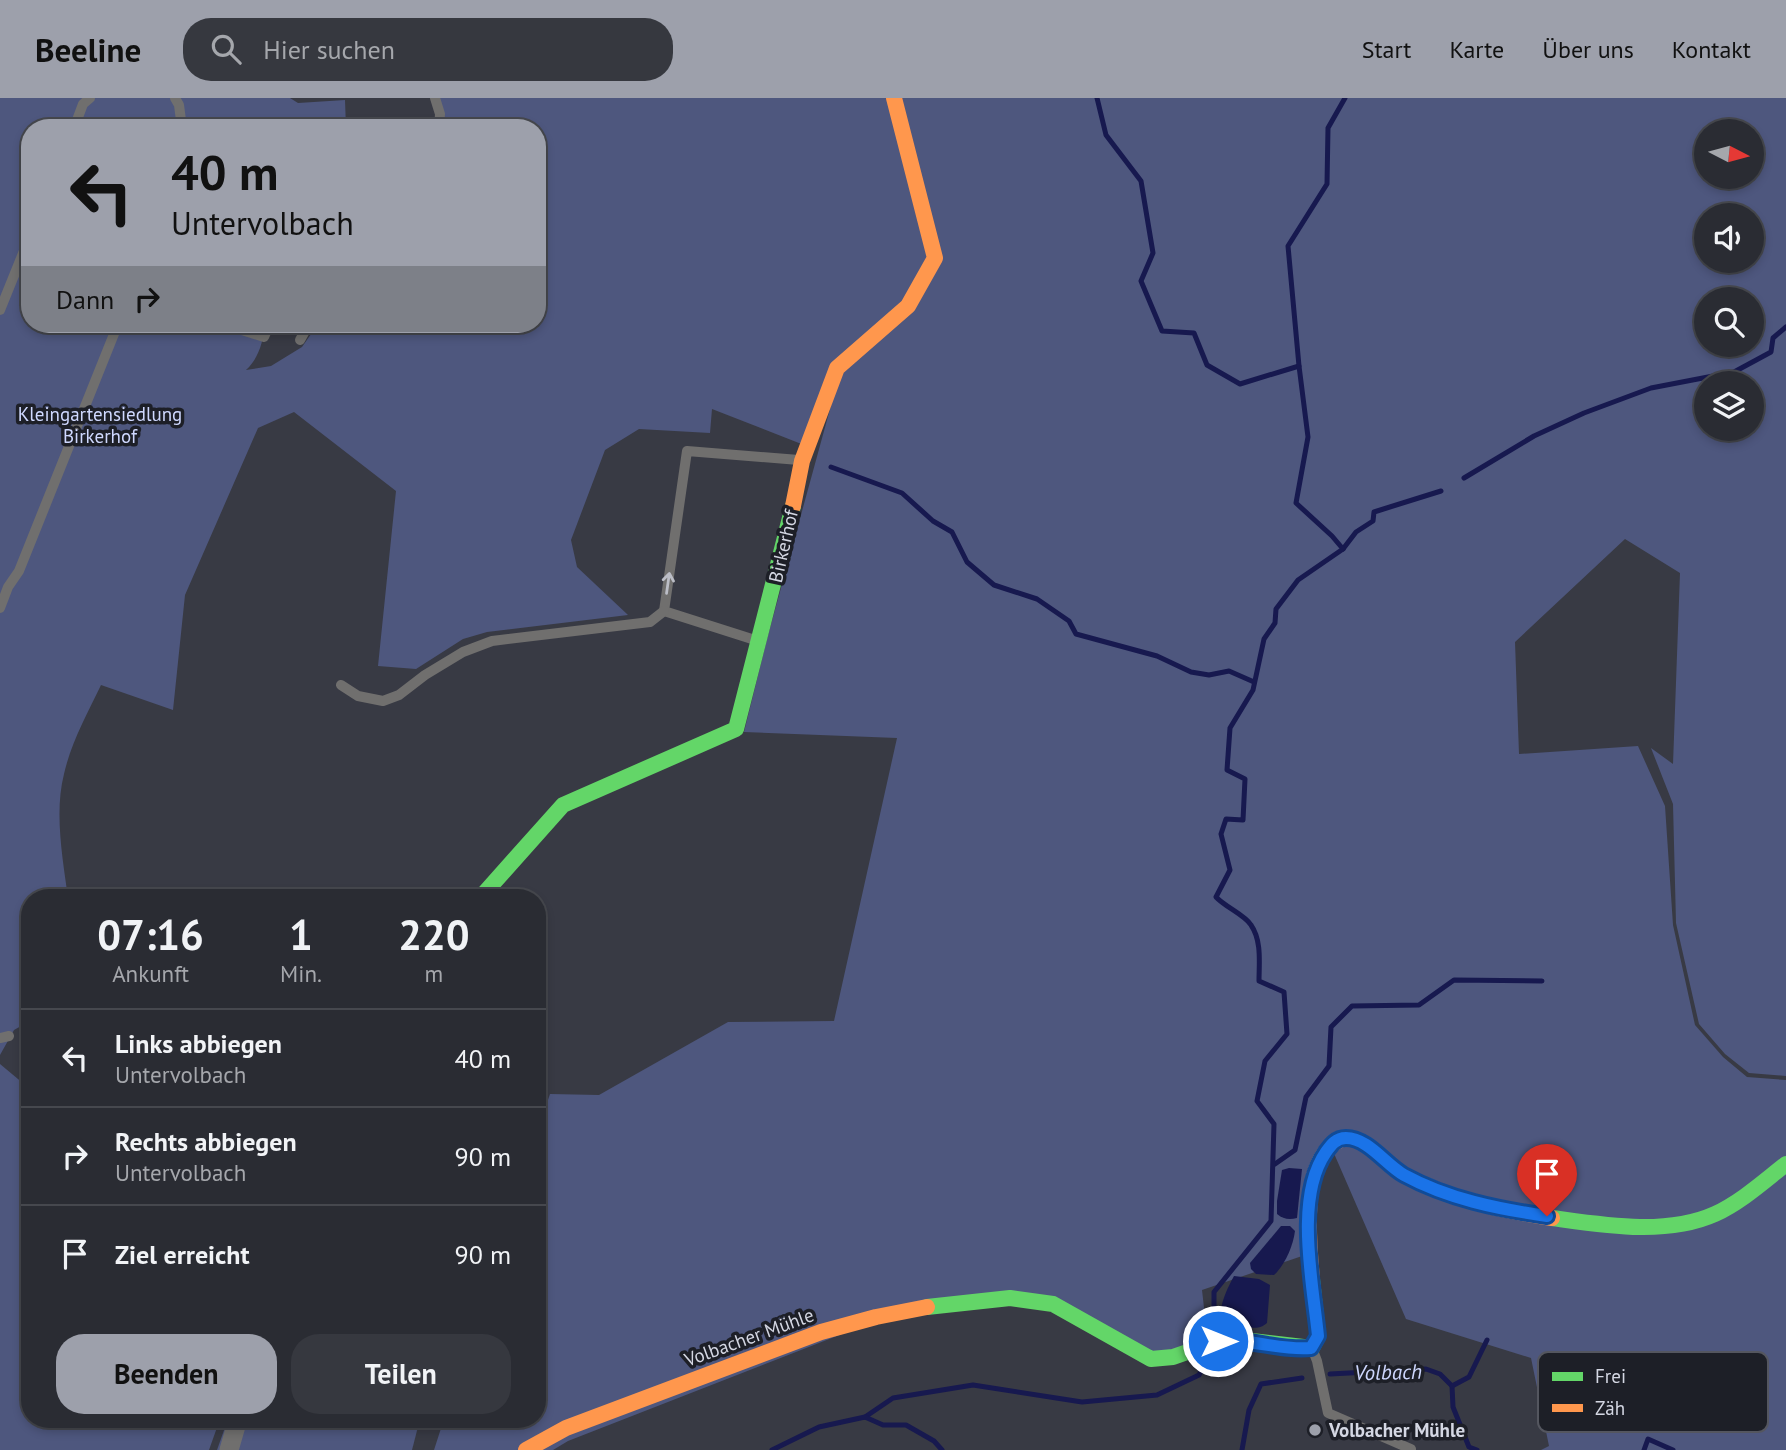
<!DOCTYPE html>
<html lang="de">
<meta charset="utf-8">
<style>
body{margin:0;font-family:"PT Sans",sans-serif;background:#36383f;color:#f1f3f6;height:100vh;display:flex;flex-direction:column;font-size:26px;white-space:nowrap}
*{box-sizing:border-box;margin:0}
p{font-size:23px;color:#a5a7ac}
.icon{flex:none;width:38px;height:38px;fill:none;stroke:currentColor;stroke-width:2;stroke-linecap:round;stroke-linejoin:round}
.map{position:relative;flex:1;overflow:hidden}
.side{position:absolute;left:21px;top:791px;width:525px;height:539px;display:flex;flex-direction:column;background:#2a2c33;border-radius:28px;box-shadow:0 4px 10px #0003,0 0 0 2px #46484e}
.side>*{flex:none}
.banner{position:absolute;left:21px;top:21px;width:525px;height:214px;border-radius:28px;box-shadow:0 4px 10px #0003,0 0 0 2px #46484e;background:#9da0ab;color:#111;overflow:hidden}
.needle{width:46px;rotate:96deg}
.tools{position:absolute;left:1694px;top:21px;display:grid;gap:14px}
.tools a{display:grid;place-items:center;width:70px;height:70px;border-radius:50%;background:#2a2c33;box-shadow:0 4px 10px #0003,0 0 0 2px #46484e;font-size:35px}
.pin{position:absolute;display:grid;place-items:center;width:60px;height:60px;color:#fff;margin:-72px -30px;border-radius:50% 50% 50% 0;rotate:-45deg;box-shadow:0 0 7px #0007}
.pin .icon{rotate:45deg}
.me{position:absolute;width:77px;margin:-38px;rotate:90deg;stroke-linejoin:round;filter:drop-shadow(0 0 5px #0008)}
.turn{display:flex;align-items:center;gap:24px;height:147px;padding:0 35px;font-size:32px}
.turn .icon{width:91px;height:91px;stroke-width:2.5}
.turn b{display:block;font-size:49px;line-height:60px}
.then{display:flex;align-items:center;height:66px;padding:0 35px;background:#0003;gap:14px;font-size:26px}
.eta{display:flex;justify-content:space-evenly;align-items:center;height:119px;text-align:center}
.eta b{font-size:42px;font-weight:600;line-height:49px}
.cta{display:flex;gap:14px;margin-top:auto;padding:14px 35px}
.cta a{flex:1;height:80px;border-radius:28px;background:#9da0ab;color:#111;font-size:28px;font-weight:600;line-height:80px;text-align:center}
.cta a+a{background:#36383f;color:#f1f3f6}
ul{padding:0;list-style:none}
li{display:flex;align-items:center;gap:21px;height:98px;padding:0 35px;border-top:2px solid #46484e}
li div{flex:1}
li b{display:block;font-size:26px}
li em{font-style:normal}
header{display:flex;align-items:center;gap:42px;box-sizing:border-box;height:98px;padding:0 35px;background:#9da0ab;color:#111}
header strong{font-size:33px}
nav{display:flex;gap:38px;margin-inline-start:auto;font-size:24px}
.search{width:490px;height:63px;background:#36383f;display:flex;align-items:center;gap:18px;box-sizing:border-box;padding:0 24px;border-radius:28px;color:#a5a7ac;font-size:26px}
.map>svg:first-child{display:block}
.green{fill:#4e577e;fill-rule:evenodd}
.water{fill:#17194f}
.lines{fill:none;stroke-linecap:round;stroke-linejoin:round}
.stream{stroke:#17194f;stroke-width:5}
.lane{stroke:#706f6e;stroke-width:10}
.street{stroke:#706f6e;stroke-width:19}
.fast{stroke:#63d668;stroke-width:16}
.slow{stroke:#ff974d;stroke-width:16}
.oneway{stroke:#bbbdc6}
.route-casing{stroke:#114b97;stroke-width:18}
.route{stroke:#1a73e8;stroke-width:12}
.poi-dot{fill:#9da0ab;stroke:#1d1f27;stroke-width:2.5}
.labels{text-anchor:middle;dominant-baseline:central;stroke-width:7;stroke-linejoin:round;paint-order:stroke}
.park-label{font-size:19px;fill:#cfd8fe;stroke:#1d1f27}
.street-label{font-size:19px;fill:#d4d7e3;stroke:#1d1f27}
.poi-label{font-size:19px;font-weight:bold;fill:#d4d7e3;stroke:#1d1f27;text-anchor:start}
.water-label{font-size:21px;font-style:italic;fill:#cdd6fc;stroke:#1d1f27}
.key{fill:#1d1f27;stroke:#54565f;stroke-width:2}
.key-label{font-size:19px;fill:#d4d7e3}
</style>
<header>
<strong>Beeline</strong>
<div class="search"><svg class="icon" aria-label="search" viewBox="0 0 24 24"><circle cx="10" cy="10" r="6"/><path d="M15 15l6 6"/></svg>Hier suchen</div>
<nav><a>Start</a><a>Karte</a><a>Über uns</a><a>Kontakt</a></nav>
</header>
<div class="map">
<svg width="1786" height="1352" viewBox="0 0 1786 1352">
<rect width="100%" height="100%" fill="#383a44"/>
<!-- green -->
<g class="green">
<path d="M0,0H290L298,5L345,2L346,30H30V226H264C264,244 258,261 246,272L271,268L302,249L318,226H537V30H441L437,0H889L931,159L905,206L833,268L804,347L712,311L710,335L639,331L605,352L571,442L577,469L628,517L487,534L463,541L416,571L378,568L396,393L294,314L258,330L185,497L173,612L101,587C87,616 71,645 64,676C54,715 63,762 68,800H30V923L14,932L0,957Z"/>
<path d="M899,0H1786V978L1749,975L1725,956L1699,926L1676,825L1673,706L1651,650L1673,666L1680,475L1625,441L1515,544L1519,656L1638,648L1665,708L1673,827L1695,927L1723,959L1747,979L1786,982V1352H1541L1549,1348L1531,1260L1406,1221L1329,1044L1305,1157L1202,1192L1208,1245L1153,1257L1052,1198L929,1202L568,1343L553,1352H434L444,1321H537V1034L550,996L599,997L728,924L834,923L897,640L744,634L767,541L841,271L939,161ZM1706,33H1752V79H1706ZM1706,117H1752V163H1706ZM1706,201H1752V247H1706ZM1706,285H1752V331H1706Z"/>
<path d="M0,966L30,991V1321H220L209,1352H0Z"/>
<path d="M228,1321H420L412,1352H217Z"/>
</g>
<!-- water -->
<g class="water">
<path d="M1289,1070L1302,1071L1297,1120C1289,1122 1283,1121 1277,1116V1103L1282,1072Z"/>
<path d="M1281,1128H1290L1295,1133C1293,1148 1285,1167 1274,1177L1256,1176L1251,1171L1250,1165Z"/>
<path d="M1234,1178L1259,1181L1270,1187L1267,1225C1260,1231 1255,1230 1246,1229C1240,1229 1228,1230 1224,1226C1214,1216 1229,1187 1234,1178Z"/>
</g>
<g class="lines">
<!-- stream -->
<g class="stream">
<path d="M1097,0L1106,37L1141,83L1153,155L1141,183L1162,233L1194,235L1207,267L1240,286L1299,268"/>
<path d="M831,369L902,395L933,423L952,434L967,464L994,487L1037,501L1069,523L1076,536L1157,558L1191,574L1209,577L1229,573L1254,584"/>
<path d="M1464,380L1534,338L1584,315L1651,290L1734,274L1771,254L1773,240L1786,229"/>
<path d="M1343,451L1356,434L1373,423L1374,414L1441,393"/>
<path d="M1275,1066L1295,1052L1306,999L1329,968L1331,929L1352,908L1419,907L1454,882L1542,883"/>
<path d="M1214,1228V1194L1271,1123L1274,1026L1257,1003L1265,963L1287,936L1284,894L1259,883C1259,865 1262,843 1251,827C1245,817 1225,809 1216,799L1230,772L1221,736L1226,721L1243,722L1245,681L1227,672L1230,630L1253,592L1264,541L1275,525L1276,511L1298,482L1343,451L1332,438L1296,405L1308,339L1299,268L1288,148L1327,86L1328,30L1345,0"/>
<path d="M1330,1276L1426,1271L1440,1276L1452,1288L1453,1309L1469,1349L1477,1352"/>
<path d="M1452,1288L1469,1279L1487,1242"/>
<path d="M865,1319L893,1300L973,1287L1082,1304L1157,1297L1199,1277L1209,1258"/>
<path d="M772,1352L819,1329L865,1319L883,1327H906L934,1343L942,1352"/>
<path d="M1242,1352L1249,1312L1261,1286L1302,1280"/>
<path d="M1644,1352L1648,1341L1673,1352"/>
</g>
<!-- lane -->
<g class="lane">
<path d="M175,0L179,7L182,30"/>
<path d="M435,0L440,16L439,30"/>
<path d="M74,30L83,6L90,0"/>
<path d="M0,212L30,138"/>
<path d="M223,226L264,239L270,226"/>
<path d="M300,242L309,226"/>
<path d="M0,510L8,489L19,473L118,226"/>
<path d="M755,542L664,513L687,353L799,362"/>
<path d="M341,587L358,598L383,603L399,597L425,577L463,554L492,543L650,524L664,513"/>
<path d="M0,940L9,938"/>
<path d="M1312,1250L1317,1263L1328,1315L1411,1351"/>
</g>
<!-- street -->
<path class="street" d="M229,1352L238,1321"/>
<!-- fast -->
<g class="fast">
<path d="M480,800L563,707L736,631L793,408"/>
<path d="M1552,1120C1603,1127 1666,1138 1715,1116C1741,1104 1763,1084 1786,1066"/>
<path d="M927,1209L1010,1200L1053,1206L1151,1261L1173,1259L1213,1245L1235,1241L1312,1250L1318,1238L1312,1181"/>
</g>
<!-- slow -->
<g class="slow">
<path d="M793,408L802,363L837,270L908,208L935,160L894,0"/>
<path d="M1312,1181C1309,1146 1301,1072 1332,1047C1340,1041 1346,1038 1356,1042C1371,1047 1382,1061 1395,1071C1404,1078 1417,1084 1428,1088C1467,1105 1511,1114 1552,1120"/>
<path d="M526,1352L566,1330L821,1234L876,1219L927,1209"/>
</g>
</g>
<!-- one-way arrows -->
<defs><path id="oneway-shaft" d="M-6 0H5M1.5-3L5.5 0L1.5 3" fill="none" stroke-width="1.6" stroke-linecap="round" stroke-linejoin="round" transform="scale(1.75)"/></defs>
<use class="oneway" href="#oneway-shaft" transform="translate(668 485) rotate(-82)"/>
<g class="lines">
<!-- route casing -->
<g class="route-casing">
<path id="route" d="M1218,1243C1251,1240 1280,1253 1311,1250L1318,1238C1313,1186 1294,1100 1326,1054C1331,1047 1336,1040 1346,1040C1368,1040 1386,1067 1404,1077C1448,1101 1498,1111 1547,1118"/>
</g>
<!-- route -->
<use href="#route" class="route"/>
</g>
<!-- markers -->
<circle class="poi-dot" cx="1315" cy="1332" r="7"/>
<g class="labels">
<!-- park labels -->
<g class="park-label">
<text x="100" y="316">Kleingartensiedlung<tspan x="100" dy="22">Birkerhof</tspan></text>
</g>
<!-- street labels -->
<g class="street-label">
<text transform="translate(783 448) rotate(-77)">Birkerhof</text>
<text transform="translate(749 1239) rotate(-20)">Volbacher Mühle</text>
</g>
<!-- poi labels -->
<g class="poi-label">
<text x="1329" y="1332">Volbacher Mühle</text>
</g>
<!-- water labels -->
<g class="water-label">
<text transform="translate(1388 1274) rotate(-1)">Volbach</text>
</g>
</g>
<!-- legend -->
<rect x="1538" y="1254" width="230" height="80" rx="10" class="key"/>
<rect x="1552" y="1274" width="31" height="9" fill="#63d668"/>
<rect x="1552" y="1306" width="31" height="8" fill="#ff974d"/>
<g class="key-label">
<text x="1595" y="1285">Frei</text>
<text x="1595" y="1317">Zäh</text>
</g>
</svg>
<div class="tools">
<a><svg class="needle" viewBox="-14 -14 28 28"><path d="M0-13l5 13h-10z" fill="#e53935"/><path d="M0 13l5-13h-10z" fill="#a5a7ac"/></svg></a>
<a><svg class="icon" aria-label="sound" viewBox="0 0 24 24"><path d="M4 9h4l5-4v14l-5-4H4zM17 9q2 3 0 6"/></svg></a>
<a><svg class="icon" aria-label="search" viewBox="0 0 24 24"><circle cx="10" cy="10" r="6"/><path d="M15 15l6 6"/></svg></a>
<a><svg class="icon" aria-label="layers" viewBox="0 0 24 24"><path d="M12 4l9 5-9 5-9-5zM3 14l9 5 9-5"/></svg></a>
</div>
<div class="pin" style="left:1547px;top:1118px;background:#d93025"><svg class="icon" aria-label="arrive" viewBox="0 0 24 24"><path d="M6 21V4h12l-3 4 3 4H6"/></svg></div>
<svg class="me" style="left:1218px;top:1243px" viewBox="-20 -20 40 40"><circle r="17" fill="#1a73e8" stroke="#fff" stroke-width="3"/><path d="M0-11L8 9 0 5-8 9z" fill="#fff"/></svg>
<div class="banner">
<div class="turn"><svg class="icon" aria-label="left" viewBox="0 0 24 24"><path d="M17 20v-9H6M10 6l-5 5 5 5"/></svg><div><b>40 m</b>Untervolbach</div></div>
<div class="then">Dann<svg class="icon" aria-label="right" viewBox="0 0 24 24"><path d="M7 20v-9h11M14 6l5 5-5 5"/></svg></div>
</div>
<section class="side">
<div class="eta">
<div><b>07:16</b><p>Ankunft</p></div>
<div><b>1</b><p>Min.</p></div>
<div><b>220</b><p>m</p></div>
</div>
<ul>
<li><svg class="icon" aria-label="left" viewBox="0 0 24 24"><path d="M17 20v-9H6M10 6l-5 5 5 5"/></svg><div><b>Links abbiegen</b><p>Untervolbach</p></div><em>40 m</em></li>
<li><svg class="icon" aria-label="right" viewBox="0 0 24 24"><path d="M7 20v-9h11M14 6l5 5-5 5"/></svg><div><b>Rechts abbiegen</b><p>Untervolbach</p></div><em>90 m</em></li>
<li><svg class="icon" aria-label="arrive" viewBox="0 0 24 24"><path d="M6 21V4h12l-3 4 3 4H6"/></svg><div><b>Ziel erreicht</b></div><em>90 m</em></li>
</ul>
<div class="cta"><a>Beenden</a><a>Teilen</a></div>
</section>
</div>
